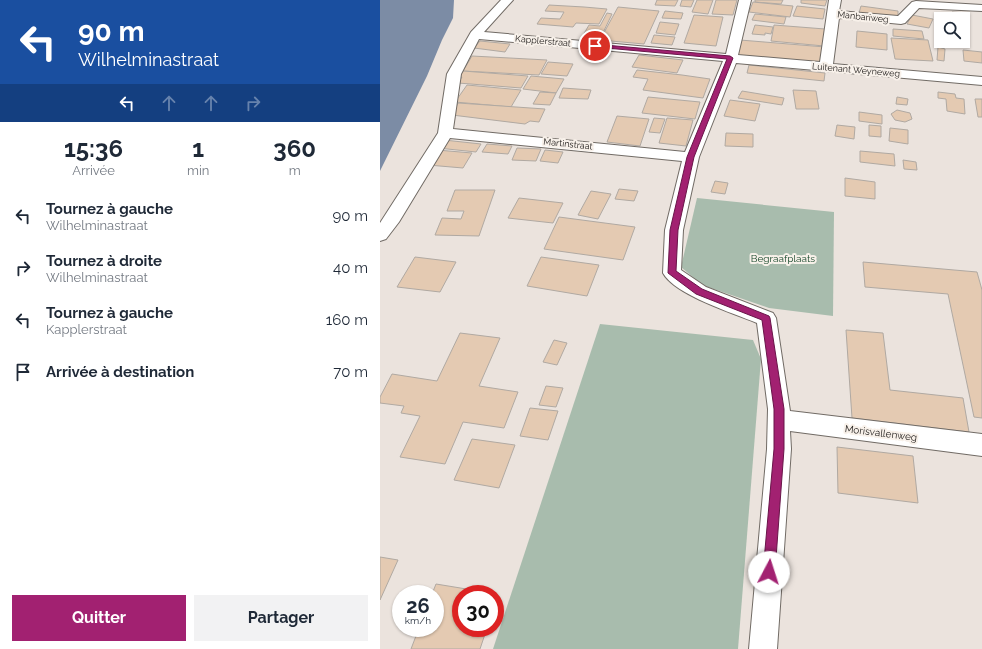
<!DOCTYPE html>
<html lang="fr">
<meta charset="utf-8">
<style>
body{margin:0;font-family:Raleway,sans-serif;background:#f2f2f3;color:#1f2937;height:100vh;display:flex;flex-direction:column;font-size:15px;white-space:nowrap}
*{box-sizing:border-box;margin:0}
p{font-size:13px;color:#747a83}
.icon{flex:none;width:22px;height:22px;fill:none;stroke:currentColor;stroke-width:2;stroke-linecap:round;stroke-linejoin:round}
.map{position:relative;flex:1;overflow:hidden}
.details{display:flex;flex-direction:column;background:#fff;width:380px}
.details>*{flex:none}
.guide{background:#1a4fa0;color:#fff;overflow:hidden}
.buttons{position:absolute;left:554px;top:12px;display:grid;gap:8px}
.buttons a{display:grid;place-items:center;width:36px;height:36px;border-radius:0px;background:#fff;box-shadow:0 1px 3px #0004;font-size:20px}
.speed{position:absolute;left:12px;top:585px;display:flex;gap:8px;font-size:20px;font-weight:700;text-align:center}
.speed>*{display:grid;place-content:center;width:52px;height:52px;border-radius:50%;background:#fff;box-shadow:0 1px 3px #0004;line-height:1}
.speed small{font-size:10px;font-weight:400}
.speed .limit{border:6px solid #d22;background:#fff;color:#111}
.pin{position:absolute;display:grid;place-items:center;width:34px;height:34px;color:#fff;margin:-17px;border:2px solid #fff;border-radius:50%;box-shadow:0 1px 4px #0007}
.me{position:absolute;width:44px;margin:-22px;rotate:5deg;stroke-linejoin:round;filter:drop-shadow(0 0 3px #0008)}
.turn{display:flex;align-items:center;gap:14px;height:84px;padding:0 12px;font-size:18px}
.turn .icon{width:52px;height:52px;stroke-width:2.5}
.turn b{display:block;font-size:28px;line-height:34px}
.lanes{display:flex;align-items:center;height:38px;padding:0 12px;background:#0003;justify-content:center;gap:20px;direction:ltr}
.lanes .off{opacity:.35}
.eta{display:flex;justify-content:space-evenly;align-items:center;height:68px;text-align:center}
.eta b{font-size:24px;font-weight:700;line-height:28px}
.cta{display:flex;gap:8px;margin-top:auto;padding:8px 12px}
.cta a{flex:1;height:46px;border-radius:0px;background:#a22171;color:#fff;font-size:16px;font-weight:700;line-height:46px;text-align:center}
.cta a+a{background:#f2f2f3;color:#1f2937}
ul{padding:0;list-style:none}
li{display:flex;align-items:center;gap:12px;height:52px;padding:0 12px}
li div{flex:1}
li b{display:block;font-size:15px}
li em{font-style:normal}
main{display:flex;flex:1;min-height:0}
.map>svg:first-child{display:block}
.green{fill:#a8bcad}
.water{fill:#7c8ca5}
.building{fill:#e4cab2;stroke:#b0a9a2}
.lines{fill:none;stroke-linecap:round;stroke-linejoin:round}
.minor-casing{stroke:#716b65;stroke-width:2}
.minor{fill:#fff;fill-rule:evenodd}
.route{fill:#a22171;stroke:#691549}
.labels{text-anchor:middle;dominant-baseline:central;stroke-width:4;stroke-linejoin:round;paint-order:stroke}
.far-street-label{font-size:9px;fill:#1e1b19;stroke:#f8f1ea}
.park-label{font-size:10px;fill:#17472a;stroke:#f8f1ea}
.street-label{font-size:10px;fill:#1e1b19;stroke:#f8f1ea}
</style>
<main>
<section class="details">
<div class="guide">
<div class="turn"><svg class="icon" aria-label="left" viewBox="0 0 24 24"><path d="M17 20v-9H6M10 6l-5 5 5 5"/></svg><div><b>90 m</b>Wilhelminastraat</div></div>
<div class="lanes"><svg class="icon" aria-label="left" viewBox="0 0 24 24"><path d="M17 20v-9H6M10 6l-5 5 5 5"/></svg><svg class="icon off" aria-label="ahead" viewBox="0 0 24 24"><path d="M12 20V5M6 11l6-6 6 6"/></svg><svg class="icon off" aria-label="ahead" viewBox="0 0 24 24"><path d="M12 20V5M6 11l6-6 6 6"/></svg><svg class="icon off" aria-label="right" viewBox="0 0 24 24"><path d="M7 20v-9h11M14 6l5 5-5 5"/></svg></div>
</div>
<div class="eta">
<div><b>15:36</b><p>Arrivée</p></div>
<div><b>1</b><p>min</p></div>
<div><b>360</b><p>m</p></div>
</div>
<ul>
<li><svg class="icon" aria-label="left" viewBox="0 0 24 24"><path d="M17 20v-9H6M10 6l-5 5 5 5"/></svg><div><b>Tournez à gauche</b><p>Wilhelminastraat</p></div><em>90 m</em></li>
<li><svg class="icon" aria-label="right" viewBox="0 0 24 24"><path d="M7 20v-9h11M14 6l5 5-5 5"/></svg><div><b>Tournez à droite</b><p>Wilhelminastraat</p></div><em>40 m</em></li>
<li><svg class="icon" aria-label="left" viewBox="0 0 24 24"><path d="M17 20v-9H6M10 6l-5 5 5 5"/></svg><div><b>Tournez à gauche</b><p>Kapplerstraat</p></div><em>160 m</em></li>
<li><svg class="icon" aria-label="arrive" viewBox="0 0 24 24"><path d="M6 21V4h12l-3 4 3 4H6"/></svg><div><b>Arrivée à destination</b></div><em>70 m</em></li>
</ul>
<div class="cta"><a>Quitter</a><a>Partager</a></div>
</section>
<div class="map">
<svg width="602" height="649" viewBox="0 0 602 649">
<rect width="100%" height="100%" fill="#ebe3dd"/>
<!-- green -->
<g class="green">
<path d="M317,198L454,212L453,316L389,308L322,285L301,267Z"/>
<path d="M220,324L373,340L381,359L358,649H113Z"/>
</g>
<!-- water -->
<path class="water" d="M0,0H74L73,18L62,40L47,76L0,171Z"/>
<!-- building -->
<g class="building">
<path d="M277,0H298L295,6L275,5Z"/>
<path d="M302,0H314L311,7L300,6Z"/>
<path d="M317,0H333L328,14L312,12Z"/>
<path d="M336,0H357L353,15L332,14Z"/>
<path d="M375,0H403L401,4L375,2Z"/>
<path d="M421,0H447L445,6L421,3Z"/>
<path d="M373,2L413,6L410,17L369,12Z"/>
<path d="M169,5L204,7L227,9L219,24L196,23L193,27L157,24L161,18L180,19L184,12L165,11Z"/>
<path d="M417,6L445,9L443,19L413,16Z"/>
<path d="M481,6L518,11V18L479,13Z"/>
<path d="M238,7L279,11L264,44L220,40Z"/>
<path d="M285,11L303,13L301,19L282,18Z"/>
<path d="M572,12L586,13L589,24H583V19H574Z"/>
<path d="M227,13L232,14L220,39L202,37L209,25L220,26Z"/>
<path d="M375,14L406,17L404,24L372,20Z"/>
<path d="M314,15L343,17L336,46L304,43Z"/>
<path d="M532,15L553,19L549,28L527,24Z"/>
<path d="M280,22L299,24L295,35L276,33Z"/>
<path d="M375,25L393,27L391,34L385,33V35L372,34Z"/>
<path d="M394,25L445,29L444,46L391,41Z"/>
<path d="M513,29L542,31L544,39L513,36Z"/>
<path d="M477,31L507,34V50L476,47Z"/>
<path d="M274,35L295,37L292,45L271,43Z"/>
<path d="M511,38L548,40L553,61L515,59Z"/>
<path d="M360,40L445,47L444,63L357,55Z"/>
<path d="M100,41L130,44L125,52L94,48Z"/>
<path d="M558,47L565,49L564,61L557,60Z"/>
<path d="M583,50L602,52V63L584,61Z"/>
<path d="M259,55L303,60L297,73L252,67Z"/>
<path d="M92,56L167,60L159,75L83,71Z"/>
<path d="M168,62L193,64L187,76L161,74Z"/>
<path d="M369,65L445,73L444,81L367,73Z"/>
<path d="M257,70L302,75L330,79L323,98L263,90L268,79L253,77Z"/>
<path d="M83,71L148,76L141,88L78,83L82,77H79Z"/>
<path d="M151,76L184,79L176,93L143,89Z"/>
<path d="M87,85L141,90L131,107L75,102Z"/>
<path d="M183,88L211,90L208,99L179,98Z"/>
<path d="M413,90L436,91L439,109H416Z"/>
<path d="M362,91L404,98L402,105L358,98Z"/>
<path d="M160,92L176,93L170,105L153,104Z"/>
<path d="M558,92L575,94L576,98L584,99L585,114L567,111L566,99L558,98Z"/>
<path d="M268,97L320,102L315,119L262,113Z"/>
<path d="M517,97L528,99L527,105L516,104Z"/>
<path d="M595,99H602V117H598Z"/>
<path d="M350,100L380,104L375,121L344,116Z"/>
<path d="M78,103L165,109L159,122L150,121L145,124L72,115Z"/>
<path d="M517,110L530,113L532,119L525,122L515,120L511,114Z"/>
<path d="M479,112L502,115V124L479,121Z"/>
<path d="M237,116L269,119L260,146L227,142Z"/>
<path d="M274,118L285,119L280,133L269,132Z"/>
<path d="M287,118L313,120L306,146L279,143Z"/>
<path d="M457,125L475,127L474,139L455,136Z"/>
<path d="M489,125L501,126V137L489,136Z"/>
<path d="M510,128L528,130V144L509,141Z"/>
<path d="M346,133L373,134V147L345,146Z"/>
<path d="M64,140L101,144L96,152L58,148Z"/>
<path d="M107,144L132,146L128,154L102,152Z"/>
<path d="M137,148L161,149L156,161L132,160Z"/>
<path d="M57,150L92,153L83,168L48,165Z"/>
<path d="M165,150L183,152L178,163L160,161Z"/>
<path d="M480,151L514,154L515,166L480,162Z"/>
<path d="M523,160L536,162L537,170L524,169Z"/>
<path d="M465,178L495,182V199L465,196Z"/>
<path d="M335,181L348,183L345,194L331,192Z"/>
<path d="M239,189L258,191L254,201L235,199Z"/>
<path d="M75,190H115L99,236L55,235L62,218L81,219L84,211H67Z"/>
<path d="M211,191L231,194L218,219L198,215Z"/>
<path d="M139,198L183,203L173,223L128,218Z"/>
<path d="M179,217L255,227L243,260L164,249Z"/>
<path d="M35,257L76,262L60,292L17,287Z"/>
<path d="M161,257L219,265L207,296L147,286Z"/>
<path d="M483,262L597,272L602,290V418L594,417L568,294L485,287Z"/>
<path d="M466,330L503,333L510,390L583,398L589,432L472,418Z"/>
<path d="M80,333L120,338L99,386L138,392L124,428L83,422L65,464L20,457L40,416L21,413L24,406L0,403V397L12,374L57,381Z"/>
<path d="M174,340L187,343L177,365L163,362Z"/>
<path d="M166,386L183,388L176,407L159,405Z"/>
<path d="M150,408L178,411L168,440L140,436Z"/>
<path d="M92,439L135,445L119,488L74,480Z"/>
<path d="M457,447L533,456L538,503L458,493Z"/>
<path d="M0,557L18,560L0,600Z"/>
<path d="M56,584L117,594L115,602V594H81V628H107L100,649H31L39,628H55V594H52Z"/>
</g>
<g class="lines">
<!-- minor casing -->
<g class="minor-casing">
<path id="minor" d="M121,0H133L104,32L346,54L359,0H371L358,55L440,62L449,0H461L459,11L518,16L532,2L536,1L602,5V11L539,8L525,23L521,24L459,18L453,64L602,77V85L356,63L319,157L303,230L301,270L326,287L393,313L396,318L410,411L602,434V456L410,431L411,449L397,649H369L387,449L388,409L377,323C353,313 295,295 283,273L285,230L302,161L70,138L19,222L6,239L0,241V223L58,133L67,74L91,32ZM99,39L343,61L305,152L73,129L81,74Z"/>
</g>
<!-- minor -->
<use href="#minor" class="minor"/>
</g>
<!-- route -->
<path class="route" d="M213,44L350,56L353,58L314,157L298,230L296,271L322,289L389,316L390,318L404,409V449L395,572L393,576L389,578L385,576L383,572L394,449V409L382,320L316,294L288,273L290,230L307,157L347,59L215,47L212,46Z"/>
<g class="labels">
<!-- far-street labels -->
<g class="far-street-label">
<text transform="translate(483 17) rotate(6)">Manbariweg</text>
<text transform="translate(163 41) rotate(5)">Kapplerstraat</text>
<text transform="translate(476 70) rotate(5)">Luitenant Weyneweg</text>
<text transform="translate(188 144) rotate(6)">Martinstraat</text>
</g>
<!-- park labels -->
<g class="park-label">
<text x="403" y="258">Begraafplaats</text>
</g>
<!-- street labels -->
<g class="street-label">
<text transform="translate(501 433) rotate(7)">Morisvallenweg</text>
</g>
</g>
</svg>
<div class="buttons">
<a><svg class="icon" aria-label="search" viewBox="0 0 24 24"><circle cx="10" cy="10" r="6"/><path d="M15 15l6 6"/></svg></a>
</div>
<div class="speed"><div>26<small>km/h</small></div><div class="limit">30</div></div>
<div class="pin" style="left:215px;top:46px;background:#d93025"><svg class="icon" aria-label="arrive" viewBox="0 0 24 24"><path d="M6 21V4h12l-3 4 3 4H6"/></svg></div>
<svg class="me" style="left:389px;top:572px" viewBox="-20 -20 40 40"><circle r="19" fill="#fff"/><path d="M0-13L10 11 0 6-10 11z" fill="#a22171"/></svg>
</div>
</main>
